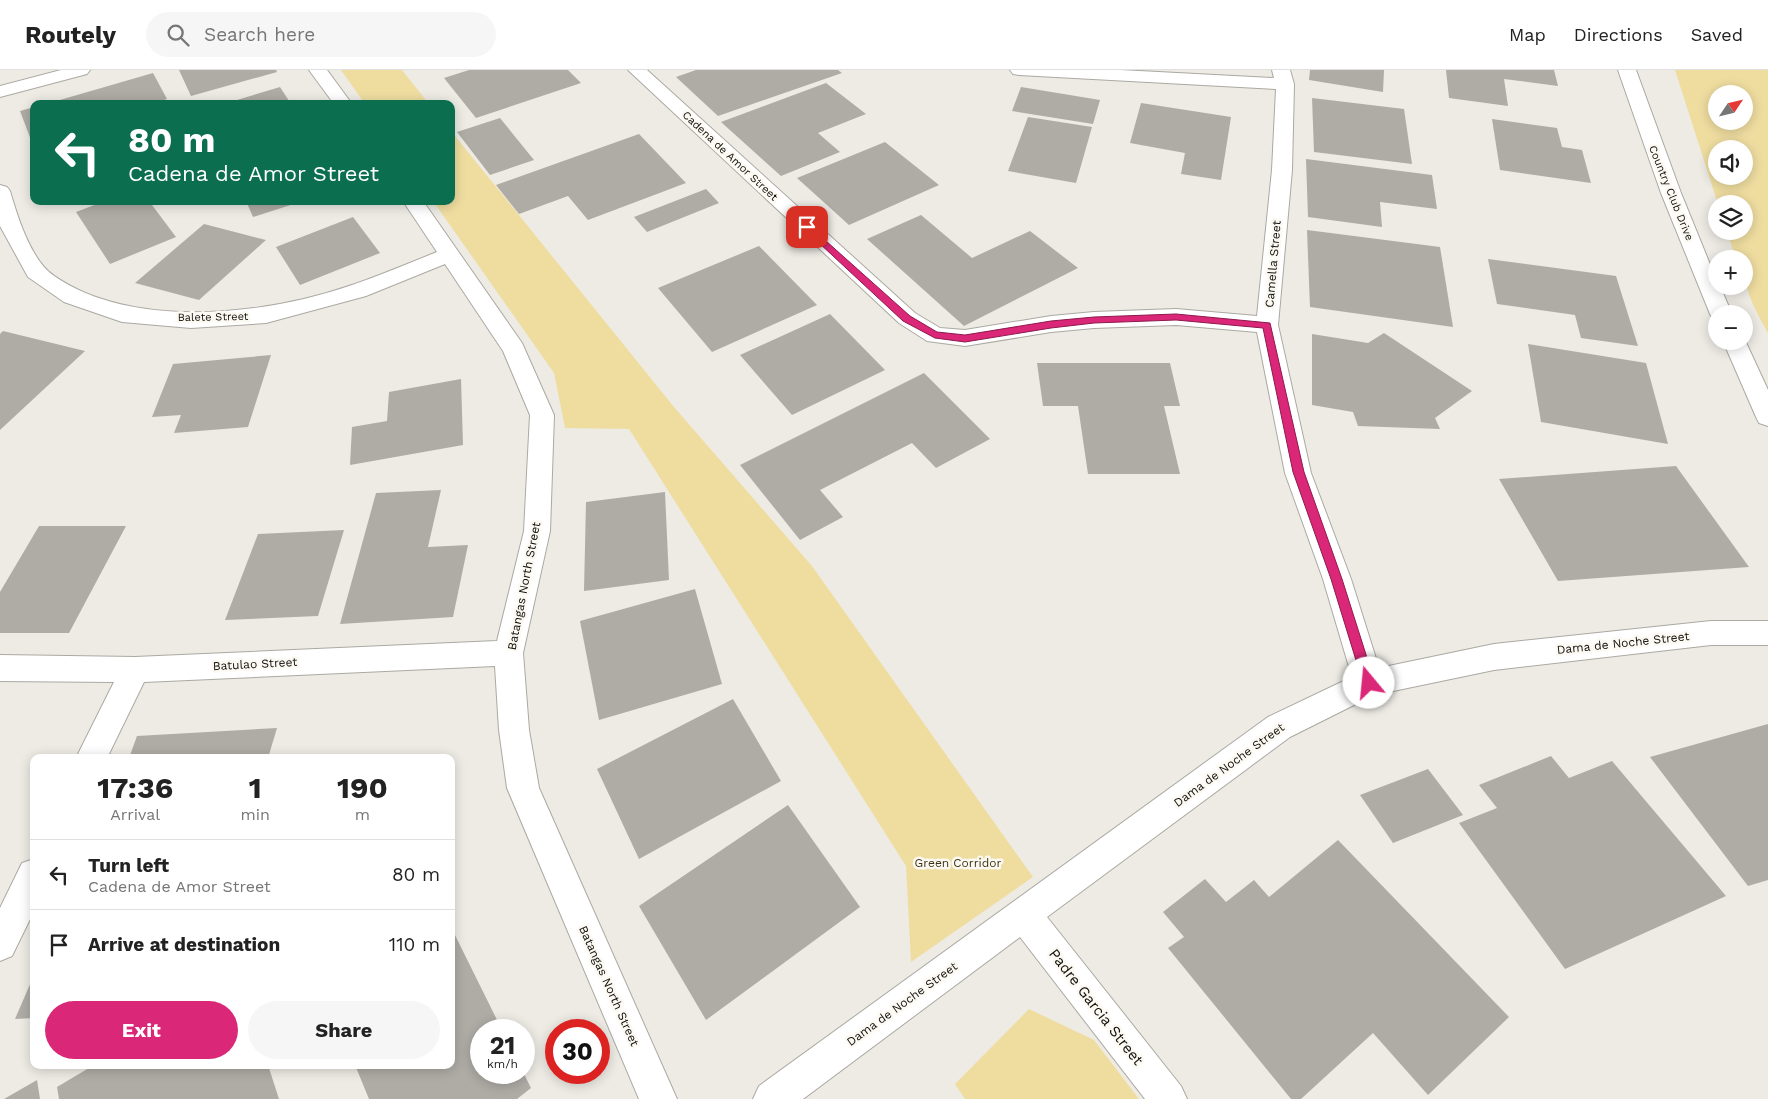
<!DOCTYPE html>
<meta charset="utf-8">
<style>
body{margin:0;font-family:"Work Sans",sans-serif;background:#f6f6f6;color:#222;height:100vh;display:flex;flex-direction:column;font-size:19px;white-space:nowrap}
*{box-sizing:border-box;margin:0}
p{font-size:16px;color:#767676}
.icon{flex:none;width:28px;height:28px;fill:none;stroke:currentColor;stroke-width:2;stroke-linecap:round;stroke-linejoin:round}
.map{position:relative;flex:1;overflow:hidden}
.details{position:absolute;left:30px;top:684px;width:425px;height:315px;display:flex;flex-direction:column;background:#fff;border-radius:10px;box-shadow:0 2px 12px #0003}
.details>*{flex:none}
.guide{position:absolute;left:30px;top:30px;width:425px;height:105px;border-radius:10px;box-shadow:0 2px 12px #0003;background:#0b6e4f;color:#fff;overflow:hidden}
.needle{width:32px;rotate:55deg}
.controls{position:absolute;left:1708px;top:15px;display:grid;gap:10px}
.controls a{display:grid;place-items:center;width:45px;height:45px;border-radius:50%;background:#fff;box-shadow:0 2px 12px #0003;font-size:25px}
.speed{position:absolute;left:470px;top:949px;display:flex;gap:10px;font-size:25px;font-weight:700;text-align:center}
.speed>*{display:grid;place-content:center;width:65px;height:65px;border-radius:50%;background:#fff;box-shadow:0 2px 12px #0003;line-height:1}
.speed small{font-size:12px;font-weight:400}
.speed .limit{border:8px solid #d22;background:#fff;color:#111}
.pin{position:absolute;display:grid;place-items:center;width:42px;height:42px;color:#fff;margin:-21px;border-radius:10px;box-shadow:0 2px 8px #0006}
.me{position:absolute;width:55px;margin:-28px;rotate:343deg;stroke-linejoin:round;filter:drop-shadow(0 0 4px #0008)}
.turn{display:flex;align-items:center;gap:18px;height:105px;padding:0 15px;font-size:22px}
.turn .icon{width:65px;height:65px;stroke-width:2.5}
.turn b{display:block;font-size:35px;line-height:42px}
.eta{display:flex;justify-content:space-evenly;align-items:center;height:85px;text-align:center}
.eta b{font-size:30px;font-weight:700;line-height:35px}
.action{display:flex;gap:10px;margin-top:auto;padding:10px 15px}
.action a{flex:1;height:58px;border-radius:30px;background:#db2777;color:#fff;font-size:20px;font-weight:700;line-height:58px;text-align:center}
.action a+a{background:#f6f6f6;color:#222}
ul{padding:0;list-style:none}
li{display:flex;align-items:center;gap:15px;height:70px;padding:0 15px;border-top:1px solid #e0e0e0}
li div{flex:1}
li b{display:block;font-size:19px}
li em{font-style:normal}
header{display:flex;align-items:center;gap:30px;box-sizing:border-box;height:70px;padding:0 25px;background:#fff;border-bottom:1px solid #e0e0e0}
header strong{font-size:24px}
nav{display:flex;gap:28px;margin-inline-start:auto;font-size:18px}
.search{width:350px;height:45px;background:#f6f6f6;display:flex;align-items:center;gap:12px;box-sizing:border-box;padding:0 18px;border-radius:28px;color:#767676;font-size:19px}
.map>svg:first-child{display:block}
.green{fill:#efdda0;fill-rule:evenodd}
.building{fill:#aeaca5}
.lines{fill:none;stroke-linecap:round;stroke-linejoin:round}
.minor-casing{stroke:#aba9a2;stroke-width:2}
.tertiary-casing{stroke:#aba9a2;stroke-width:2}
.minor{fill:#fff;fill-rule:evenodd}
.tertiary{fill:#fff;fill-rule:evenodd}
.route{fill:#db2777;stroke:#8e194d}
.labels{text-anchor:middle;dominant-baseline:central;stroke-width:5;stroke-linejoin:round;paint-order:stroke}
.far-street-label{font-size:11px;fill:#100f0d;stroke:#fbf9f1}
.street-label{font-size:12px;fill:#100f0d;stroke:#fbf9f1}
.park-label{font-size:12px;fill:#3d3415;stroke:#fbf9f1}
.near-street-label{font-size:15px;fill:#100f0d;stroke:#fbf9f1}
</style>
<header>
<strong>Routely</strong>
<div class="search"><svg class="icon" aria-label="search" viewBox="0 0 24 24"><circle cx="10" cy="10" r="6"/><path d="M15 15l6 6"/></svg>Search here</div>
<nav><a>Map</a><a>Directions</a><a>Saved</a></nav>
</header>
<div class="map">
<svg width="1768" height="1029" viewBox="0 0 1768 1029">
<rect width="100%" height="100%" fill="#edebe4"/>
<!-- green -->
<g class="green">
<path d="M341,0H402L429,34H365Z"/>
<path d="M1675,0H1768V263C1753,235 1744,222 1744,189H1736L1727,161H1744V134H1718ZM1716,24H1744V51H1716ZM1716,79H1744V106H1716Z"/>
<path d="M451,61L674,337L812,496L1033,807L911,892L906,796L629,359L565,358L554,303L433,131H451Z"/>
<path d="M1029,939L1094,970L1139,1029H965L955,1014Z"/>
</g>
<!-- building -->
<g class="building">
<path d="M179,0H276L277,2L191,26Z"/>
<path d="M469,0H568L581,13L476,48L444,8Z"/>
<path d="M696,0H838L842,3L718,46L676,7Z"/>
<path d="M1310,0H1384L1383,22L1309,10Z"/>
<path d="M1446,0H1554L1558,16L1504,9L1508,36L1449,28Z"/>
<path d="M153,3L167,29L152,34H46Z"/>
<path d="M826,13L866,44L818,63L840,82L781,106L721,52Z"/>
<path d="M280,17L291,34H227V33Z"/>
<path d="M1021,17L1100,30L1093,54L1012,41Z"/>
<path d="M1312,28L1404,39L1412,94L1314,82Z"/>
<path d="M1141,33L1231,47L1221,110L1181,104L1185,83L1130,73Z"/>
<path d="M34,37V78L20,41Z"/>
<path d="M1028,47L1092,57L1076,113L1008,101Z"/>
<path d="M500,48L534,90L490,105L457,62Z"/>
<path d="M1492,49L1557,58L1562,77L1582,80L1591,113L1500,100Z"/>
<path d="M639,64L686,113L588,150L568,126L519,144L496,115Z"/>
<path d="M885,72L939,115L849,155L797,108Z"/>
<path d="M1306,89L1432,105L1437,139L1380,132L1382,157L1308,147Z"/>
<path d="M706,119L719,133L647,162L634,147Z"/>
<path d="M105,131H149L176,167L110,194L76,142Z"/>
<path d="M246,131H300V132L253,147Z"/>
<path d="M921,145L972,188L1030,161L1078,198L964,256L867,169Z"/>
<path d="M353,147L380,183L300,215L276,177Z"/>
<path d="M204,154L266,170L199,230L135,213Z"/>
<path d="M1307,160L1440,177L1453,257L1310,237Z"/>
<path d="M759,176L817,235L712,282L658,218Z"/>
<path d="M1488,189L1616,206L1638,276L1581,268L1575,245L1497,234Z"/>
<path d="M830,244L885,300L792,345L740,285Z"/>
<path d="M3,261L85,281L0,360V264Z"/>
<path d="M1384,263L1472,321L1435,348L1440,359L1358,356L1353,342L1312,335V264L1368,273Z"/>
<path d="M1528,274L1646,293L1668,374L1541,352Z"/>
<path d="M271,285L248,357L174,363L181,345L152,347L173,294Z"/>
<path d="M1037,293H1170L1180,336H1164L1180,404H1088L1078,336H1043Z"/>
<path d="M924,303L990,369L936,398L912,373L820,420L843,447L800,470L740,395Z"/>
<path d="M461,309L463,375L350,395L352,357L387,351L389,322Z"/>
<path d="M1676,396L1749,497L1558,511L1499,409Z"/>
<path d="M441,420L428,477L468,475L453,547L340,554L376,423Z"/>
<path d="M665,422L669,510L584,521L586,432Z"/>
<path d="M39,456H126L69,563H0V522Z"/>
<path d="M344,460L318,546L225,550L258,464Z"/>
<path d="M695,519L722,614L599,650L580,551Z"/>
<path d="M733,629L781,711L639,789L597,699Z"/>
<path d="M1768,654V810L1748,816L1650,687Z"/>
<path d="M277,658L268,688H129L137,666Z"/>
<path d="M1551,686L1569,708L1612,691L1726,826L1565,899L1459,753L1497,738L1479,715Z"/>
<path d="M1428,699L1463,745L1393,773L1360,725Z"/>
<path d="M788,735L860,837L706,950L639,836Z"/>
<path d="M1338,770L1509,947L1428,1025L1373,963L1301,1029H1291L1168,878L1184,867L1163,842L1205,809L1226,832L1254,810L1269,827Z"/>
<path d="M451,857L502,960H481V1002H523L531,1018L517,1029H369L355,995H451Z"/>
<path d="M34,905V948L15,949Z"/>
<path d="M94,995H268L279,1029H59L57,1017Z"/>
<path d="M37,1010L40,1029H4Z"/>
</g>
<g class="lines">
<!-- minor casing -->
<g class="minor-casing">
<g id="minor">
<path d="M61,0H90L87,4L0,27V16Z"/>
<path d="M309,0H327L352,34H334Z"/>
<path d="M628,0H647L915,243L940,258L965,260L1051,246L1094,242L1176,239L1257,246L1272,100L1276,19L1019,5L1013,4L1010,0H1120L1274,8L1272,0H1290L1294,14L1292,100L1278,255L1311,403L1351,509L1379,598L1494,574L1711,551H1768V575H1711L1494,600L1374,625L1290,667L1047,847L1181,1016L1187,1029H1145L1020,867L803,1029H753L759,1016L1268,647L1352,607L1323,509L1285,403L1257,262L1176,255L1094,258L1051,262L965,276L927,271L899,253Z"/>
<path d="M0,115L7,117L10,121C17,145 27,177 44,197C54,209 83,223 99,228C175,254 277,241 352,215C381,205 409,193 437,182L403,131H423L522,273L554,345L550,461L523,583L529,660L539,718L677,1029H639L507,718L499,660L495,596L144,612L107,688H76L114,612L0,611V585L135,587L497,571L524,461L530,345L503,281L445,194L366,226L266,253L191,258L122,252L64,232L28,207L0,156Z"/>
<path d="M34,789V841L12,886L0,891V838L22,793Z"/>
</g>
</g>
<!-- tertiary casing -->
<g class="tertiary-casing">
<g id="tertiary">
<path d="M1618,0H1636L1681,123L1716,209V216H1720L1732,244H1716V250L1713,249L1710,244L1661,123Z"/>
<path d="M1744,268L1768,320V356L1759,353L1756,347L1723,271H1744Z"/>
</g>
</g>
<!-- minor -->
<use href="#minor" class="minor"/>
<!-- tertiary -->
<use href="#tertiary" class="tertiary"/>
</g>
<!-- route -->
<path class="route" d="M807,154L910,246L937,262L965,265L1051,251L1094,247L1176,244L1270,253L1304,402L1342,509L1375,613L1373,617L1369,619L1365,617L1363,613L1331,509L1293,402L1263,258L1176,250L1094,253L1051,258L965,272L935,268L903,251L804,159V155Z"/>
<g class="labels">
<!-- far-street labels -->
<g class="far-street-label">
<text transform="translate(730 86) rotate(43)">Cadena de Amor Street</text>
<text transform="translate(1671 123) rotate(68)">Country Club Drive</text>
<text transform="translate(213 247) rotate(-1)">Balete Street</text>
</g>
<!-- street labels -->
<g class="street-label">
<text transform="translate(1273 194) rotate(-85)">Camella Street</text>
<text transform="translate(524 516) rotate(-79)">Batangas North Street</text>
<text transform="translate(1623 573) rotate(-6)">Dama de Noche Street</text>
<text transform="translate(255 594) rotate(-3)">Batulao Street</text>
<text transform="translate(1229 695) rotate(-36)">Dama de Noche Street</text>
<text transform="translate(609 916) rotate(66)">Batangas North Street</text>
<text transform="translate(902 934) rotate(-36)">Dama de Noche Street</text>
</g>
<!-- park labels -->
<g class="park-label">
<text x="958" y="793">Green Corridor</text>
</g>
<!-- near-street labels -->
<g class="near-street-label">
<text transform="translate(1096 937) rotate(52)">Padre Garcia Street</text>
</g>
</g>
</svg>
<div class="controls">
<a><svg class="needle" viewBox="-14 -14 28 28"><path d="M0-13l5 13h-10z" fill="#e53935"/><path d="M0 13l5-13h-10z" fill="#767676"/></svg></a>
<a><svg class="icon" aria-label="sound" viewBox="0 0 24 24"><path d="M4 9h4l5-4v14l-5-4H4zM17 9q2 3 0 6"/></svg></a>
<a><svg class="icon" aria-label="layers" viewBox="0 0 24 24"><path d="M12 4l9 5-9 5-9-5zM3 14l9 5 9-5"/></svg></a>
<a>+</a>
<a>−</a>
</div>
<div class="speed"><div>21<small>km/h</small></div><div class="limit">30</div></div>
<div class="pin" style="left:807px;top:157px;background:#d93025"><svg class="icon" aria-label="arrive" viewBox="0 0 24 24"><path d="M6 21V4h12l-3 4 3 4H6"/></svg></div>
<svg class="me" style="left:1369px;top:613px" viewBox="-20 -20 40 40"><circle r="19" fill="#fff"/><path d="M0-13L10 11 0 6-10 11z" fill="#db2777"/></svg>
<div class="guide">
<div class="turn"><svg class="icon" aria-label="left" viewBox="0 0 24 24"><path d="M17 20v-9H6M10 6l-5 5 5 5"/></svg><div><b>80 m</b>Cadena de Amor Street</div></div>
</div>
<section class="details">
<div class="eta">
<div><b>17:36</b><p>Arrival</p></div>
<div><b>1</b><p>min</p></div>
<div><b>190</b><p>m</p></div>
</div>
<ul>
<li><svg class="icon" aria-label="left" viewBox="0 0 24 24"><path d="M17 20v-9H6M10 6l-5 5 5 5"/></svg><div><b>Turn left</b><p>Cadena de Amor Street</p></div><em>80 m</em></li>
<li><svg class="icon" aria-label="arrive" viewBox="0 0 24 24"><path d="M6 21V4h12l-3 4 3 4H6"/></svg><div><b>Arrive at destination</b></div><em>110 m</em></li>
</ul>
<div class="action"><a>Exit</a><a>Share</a></div>
</section>
</div>
